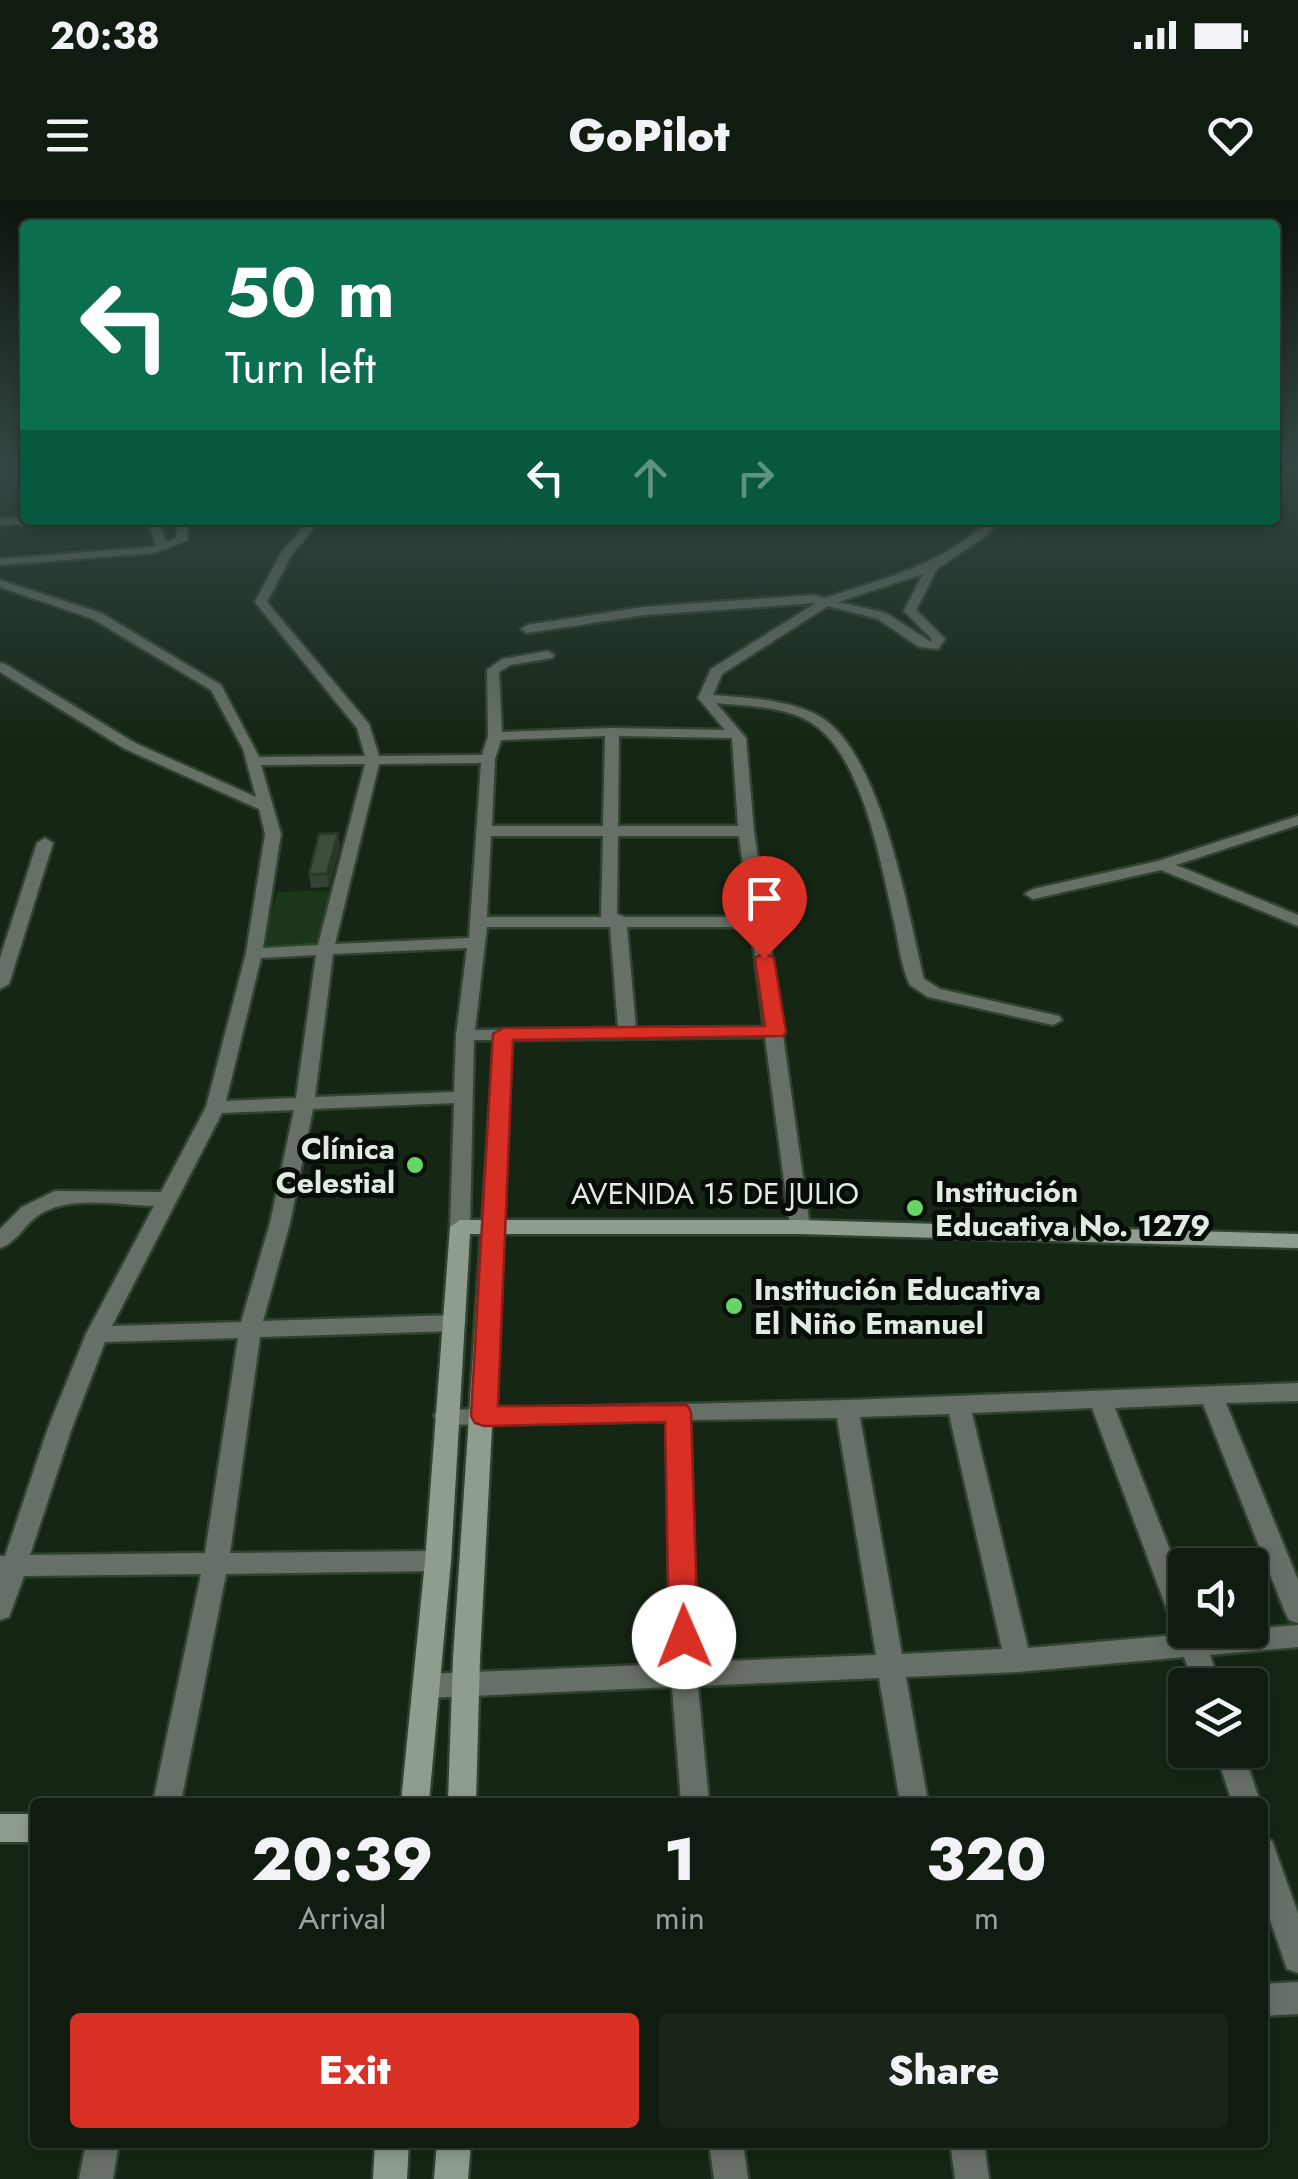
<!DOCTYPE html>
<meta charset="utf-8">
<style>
body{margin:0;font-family:Jost,sans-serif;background:#192518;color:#f1f3f6;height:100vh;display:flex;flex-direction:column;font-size:38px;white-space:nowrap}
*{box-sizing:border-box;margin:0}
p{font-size:32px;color:#9ca19e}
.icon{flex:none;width:55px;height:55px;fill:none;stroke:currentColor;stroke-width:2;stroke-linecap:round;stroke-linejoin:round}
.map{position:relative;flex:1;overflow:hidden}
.drawer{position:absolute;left:30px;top:1598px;width:1238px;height:350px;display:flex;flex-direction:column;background:#101c0f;border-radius:10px;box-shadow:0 5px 15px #0003,0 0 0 2px #303a2f}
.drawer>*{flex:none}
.guide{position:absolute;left:20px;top:20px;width:1260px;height:305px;border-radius:10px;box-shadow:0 5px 15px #0003,0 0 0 2px #303a2f;background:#0b6e4f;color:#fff;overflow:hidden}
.fabs{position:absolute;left:1168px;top:1348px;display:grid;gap:20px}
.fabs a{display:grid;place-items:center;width:100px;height:100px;border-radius:10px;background:#101c0f;box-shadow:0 5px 15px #0003,0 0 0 2px #303a2f;font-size:50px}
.pin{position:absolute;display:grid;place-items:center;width:85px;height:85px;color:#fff;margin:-102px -42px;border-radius:50% 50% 50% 0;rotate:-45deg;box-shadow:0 0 10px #0007}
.pin .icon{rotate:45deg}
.me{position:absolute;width:110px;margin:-55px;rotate:359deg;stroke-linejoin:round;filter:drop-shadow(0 0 8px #0008)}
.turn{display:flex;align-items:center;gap:35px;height:210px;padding:0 40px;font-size:45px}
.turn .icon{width:130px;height:130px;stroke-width:2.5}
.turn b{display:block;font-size:70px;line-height:85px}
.lanes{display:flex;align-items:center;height:95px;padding:0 40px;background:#0003;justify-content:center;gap:50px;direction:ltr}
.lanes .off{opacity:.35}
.eta{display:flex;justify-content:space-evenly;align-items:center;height:170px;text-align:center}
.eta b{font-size:60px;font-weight:800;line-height:70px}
.cta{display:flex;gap:20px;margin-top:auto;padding:20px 40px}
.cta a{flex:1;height:115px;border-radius:10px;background:#d93025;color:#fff;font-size:40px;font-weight:800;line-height:115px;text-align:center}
.cta a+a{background:#192518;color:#f1f3f6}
.status{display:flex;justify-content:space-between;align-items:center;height:70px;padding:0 50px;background:#101c0f;direction:ltr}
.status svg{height:28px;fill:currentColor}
header{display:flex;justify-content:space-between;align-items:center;height:130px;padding:0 40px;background:#101c0f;font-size:45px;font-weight:800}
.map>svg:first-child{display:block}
.green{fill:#1a3819}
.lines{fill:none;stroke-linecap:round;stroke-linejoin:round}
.street-casing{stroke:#314230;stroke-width:5}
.secondary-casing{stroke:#314230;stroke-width:5}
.street{fill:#677066;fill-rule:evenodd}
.secondary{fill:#8e9d8d;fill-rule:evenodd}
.wall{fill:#344432}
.shaded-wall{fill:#2a3729}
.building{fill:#3c4f3a;stroke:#2a3729;stroke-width:2.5}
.route{fill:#d93025;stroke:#8d1f18;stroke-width:2.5}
.poi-dot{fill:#68d465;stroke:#060d06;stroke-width:4}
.labels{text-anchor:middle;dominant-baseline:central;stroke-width:10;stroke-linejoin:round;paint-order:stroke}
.poi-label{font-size:30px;font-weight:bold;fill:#e0ecdf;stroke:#060d06;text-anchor:start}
.street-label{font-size:30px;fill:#e0ecdf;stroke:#060d06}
</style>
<div class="status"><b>20:38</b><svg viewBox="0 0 49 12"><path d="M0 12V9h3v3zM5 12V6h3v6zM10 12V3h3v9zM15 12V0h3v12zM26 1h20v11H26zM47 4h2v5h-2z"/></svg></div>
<header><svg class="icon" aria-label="menu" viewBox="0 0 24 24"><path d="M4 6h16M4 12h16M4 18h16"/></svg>GoPilot<svg class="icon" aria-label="heart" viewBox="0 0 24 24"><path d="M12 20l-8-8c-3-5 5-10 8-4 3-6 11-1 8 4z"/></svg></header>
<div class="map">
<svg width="1298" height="1979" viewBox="0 0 1298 1979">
<rect width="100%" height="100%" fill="#152614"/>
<!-- green -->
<path class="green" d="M331,690L318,743L262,745L277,692Z"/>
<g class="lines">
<!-- street casing -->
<g class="street-casing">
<g id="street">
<path d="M25,318L45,320L40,323L0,325V319Z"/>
<path d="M148,320H158L166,342L176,338L178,320H188L187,340L155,353L0,365V359L153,347L156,346Z"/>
<path d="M310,320H321L292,354L267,402L369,524L379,556L482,555L488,536L487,470L502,459L548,451L554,455L552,458L510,465L499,472L502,532L612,528L725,530L698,498L711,469L816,403L644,415L527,433L521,429L527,425L644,407L814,395L825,398C886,378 941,365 990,320H1001L983,338L937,369L916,410L945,439L938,449L919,447L878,419L828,406L722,474L713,495C747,498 788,499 819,516C881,551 908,712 924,779L940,789L1059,816L1062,820L1053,825L928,797L910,785C901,767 899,745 895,726C882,669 864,558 813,524C787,506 747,506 716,503L746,538L754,631L782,828L785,832L783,835L810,1027L800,1034L790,1027L765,837L512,840L502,1027L492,1034L482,1027L494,840H474L470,1027L467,1032L460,1034L450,1027L454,903L313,909L290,1023L263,1121L454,1115L462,1117L465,1123L462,1129L454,1131L260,1137L230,1353L438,1351L447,1354L451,1361L447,1368L438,1371L226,1374L181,1602H153L201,1374L24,1376L9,1417L0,1420V1356H5L48,1228L86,1134L154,1006C118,1005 66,994 36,1017C23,1027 16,1043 0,1048V1029L22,1007L55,991L161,992L206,907L246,753L265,634L259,609L125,549L0,472V463L5,464L135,543L256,597L243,549L211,490L93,419L0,387V380L101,413L221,485L259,557L365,556L357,528L255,402L281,353ZM923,374L904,411L932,439L931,442L886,413L838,402ZM605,536L603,626H492L495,559L501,540ZM619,536L732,538L738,626H618ZM481,563L469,738L335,744L379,564ZM365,564L318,745L263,748L281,634L261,565ZM491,636H603L601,717H487ZM618,636H739L750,717H625L617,714ZM487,727H610L618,828L475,830ZM627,727H751L764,827L636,828ZM467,748L456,835L454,892L315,897L333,754ZM316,755L296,898L226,901L261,758ZM294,910L270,1023L241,1122L112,1126L222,913ZM238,1138L205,1353L30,1355L72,1228L105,1142Z"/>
<path d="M1298,616V625L1176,665L1298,715V726L1161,670L1033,699L1025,694L1033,689L1158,661Z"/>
<path d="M45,638L53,643L9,784L0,789V758L37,643Z"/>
<path d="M1298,1183V1201L1226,1203L1298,1380V1423L1289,1420L1285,1412L1203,1204L1115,1208L1185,1389V1430H1201L1202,1433L1298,1425V1447L1210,1455L1220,1485H1194L1184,1457L1018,1472L906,1477L928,1602H900L879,1478L698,1486L709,1602H681L672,1487L426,1498L417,1494L413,1486L417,1478L426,1474L670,1464L667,1221L446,1225L438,1222L434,1216L438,1210L847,1200ZM1092,1208L1172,1423L1178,1432L1177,1435L1028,1448L972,1213ZM949,1214L1002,1449L902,1454L860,1217ZM837,1218L876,1455L697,1462L690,1220Z"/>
<path d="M1215,1550H1243L1260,1602H1232Z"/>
<path d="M1262,1637L1272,1641L1298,1713V1773L1287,1769L1262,1697Z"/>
<path d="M1298,1782V1814L1262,1816V1784Z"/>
<path d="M86,1942H119L113,1979H79Z"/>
<path d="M709,1942H743L748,1979H714Z"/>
<path d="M950,1942H984L989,1979H955Z"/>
</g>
</g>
<!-- secondary casing -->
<g class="secondary-casing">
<g id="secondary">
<path d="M460,1020H800L1298,1034V1048L800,1034H502L480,1458L476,1602H448L453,1458L481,1034H470L451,1361L429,1602H401L425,1361L450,1027Z"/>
<rect x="0" y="1614" width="35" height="28"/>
<path d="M375,1942H409L407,1979H373Z"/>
<path d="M437,1942H471L468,1979H434Z"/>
</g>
</g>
<!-- street -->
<use href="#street" class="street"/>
<!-- secondary -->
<use href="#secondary" class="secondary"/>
</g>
<!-- wall -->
<path class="wall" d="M338,633L340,646L329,687L311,688L309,674Z"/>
<!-- shaded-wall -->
<path class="shaded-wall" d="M338,633L340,646L329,687L327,674Z"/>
<!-- building -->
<path class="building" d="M338,633L327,674H309L319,634Z"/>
<!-- sky -->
<linearGradient id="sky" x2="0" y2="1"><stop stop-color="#0c150b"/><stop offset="0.49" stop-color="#354745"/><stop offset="1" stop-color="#354745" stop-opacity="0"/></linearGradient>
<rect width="1298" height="542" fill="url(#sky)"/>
<!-- route -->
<path class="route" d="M764,753L774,758L786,832L783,836L513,840L498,1206L687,1205L691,1212L698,1437L694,1446L684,1450L673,1446L669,1437L665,1222L484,1226L475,1223L471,1216L493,834L503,828L765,826L755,758Z"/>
<!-- markers -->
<g class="poi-dot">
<circle cx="415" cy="965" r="10"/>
<circle cx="915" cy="1008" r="10"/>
<circle cx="734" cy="1106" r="10"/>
</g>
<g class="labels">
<!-- poi labels -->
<g class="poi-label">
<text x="395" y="948" text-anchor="end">Clínica<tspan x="395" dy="34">Celestial</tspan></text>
<text x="935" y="991">Institución<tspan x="935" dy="34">Educativa No. 1279</tspan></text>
<text x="754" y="1089">Institución Educativa<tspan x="754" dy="34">El Niño Emanuel</tspan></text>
</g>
<!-- street labels -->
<g class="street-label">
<text x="715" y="993">AVENIDA 15 DE JULIO</text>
</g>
</g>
</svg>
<div class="fabs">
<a><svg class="icon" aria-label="sound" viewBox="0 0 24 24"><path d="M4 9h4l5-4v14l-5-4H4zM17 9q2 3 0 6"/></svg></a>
<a><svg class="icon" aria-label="layers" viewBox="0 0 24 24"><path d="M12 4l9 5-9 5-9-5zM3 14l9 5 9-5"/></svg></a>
</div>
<div class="pin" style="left:764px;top:758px;background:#d93025"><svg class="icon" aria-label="arrive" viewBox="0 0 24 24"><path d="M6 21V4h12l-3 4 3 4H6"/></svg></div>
<svg class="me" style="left:684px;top:1437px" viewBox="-20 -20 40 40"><circle r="19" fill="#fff"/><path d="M0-13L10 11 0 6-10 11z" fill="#d93025"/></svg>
<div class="guide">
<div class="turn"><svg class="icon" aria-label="left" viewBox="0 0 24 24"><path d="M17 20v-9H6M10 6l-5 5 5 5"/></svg><div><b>50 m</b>Turn left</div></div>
<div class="lanes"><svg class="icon" aria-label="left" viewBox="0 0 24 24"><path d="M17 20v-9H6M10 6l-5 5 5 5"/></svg><svg class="icon off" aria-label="ahead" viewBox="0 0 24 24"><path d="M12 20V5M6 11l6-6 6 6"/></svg><svg class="icon off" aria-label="right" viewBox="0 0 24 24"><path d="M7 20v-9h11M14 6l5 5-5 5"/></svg></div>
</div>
<section class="drawer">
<div class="eta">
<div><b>20:39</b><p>Arrival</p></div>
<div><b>1</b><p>min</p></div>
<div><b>320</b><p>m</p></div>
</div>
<div class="cta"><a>Exit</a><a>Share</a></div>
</section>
</div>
